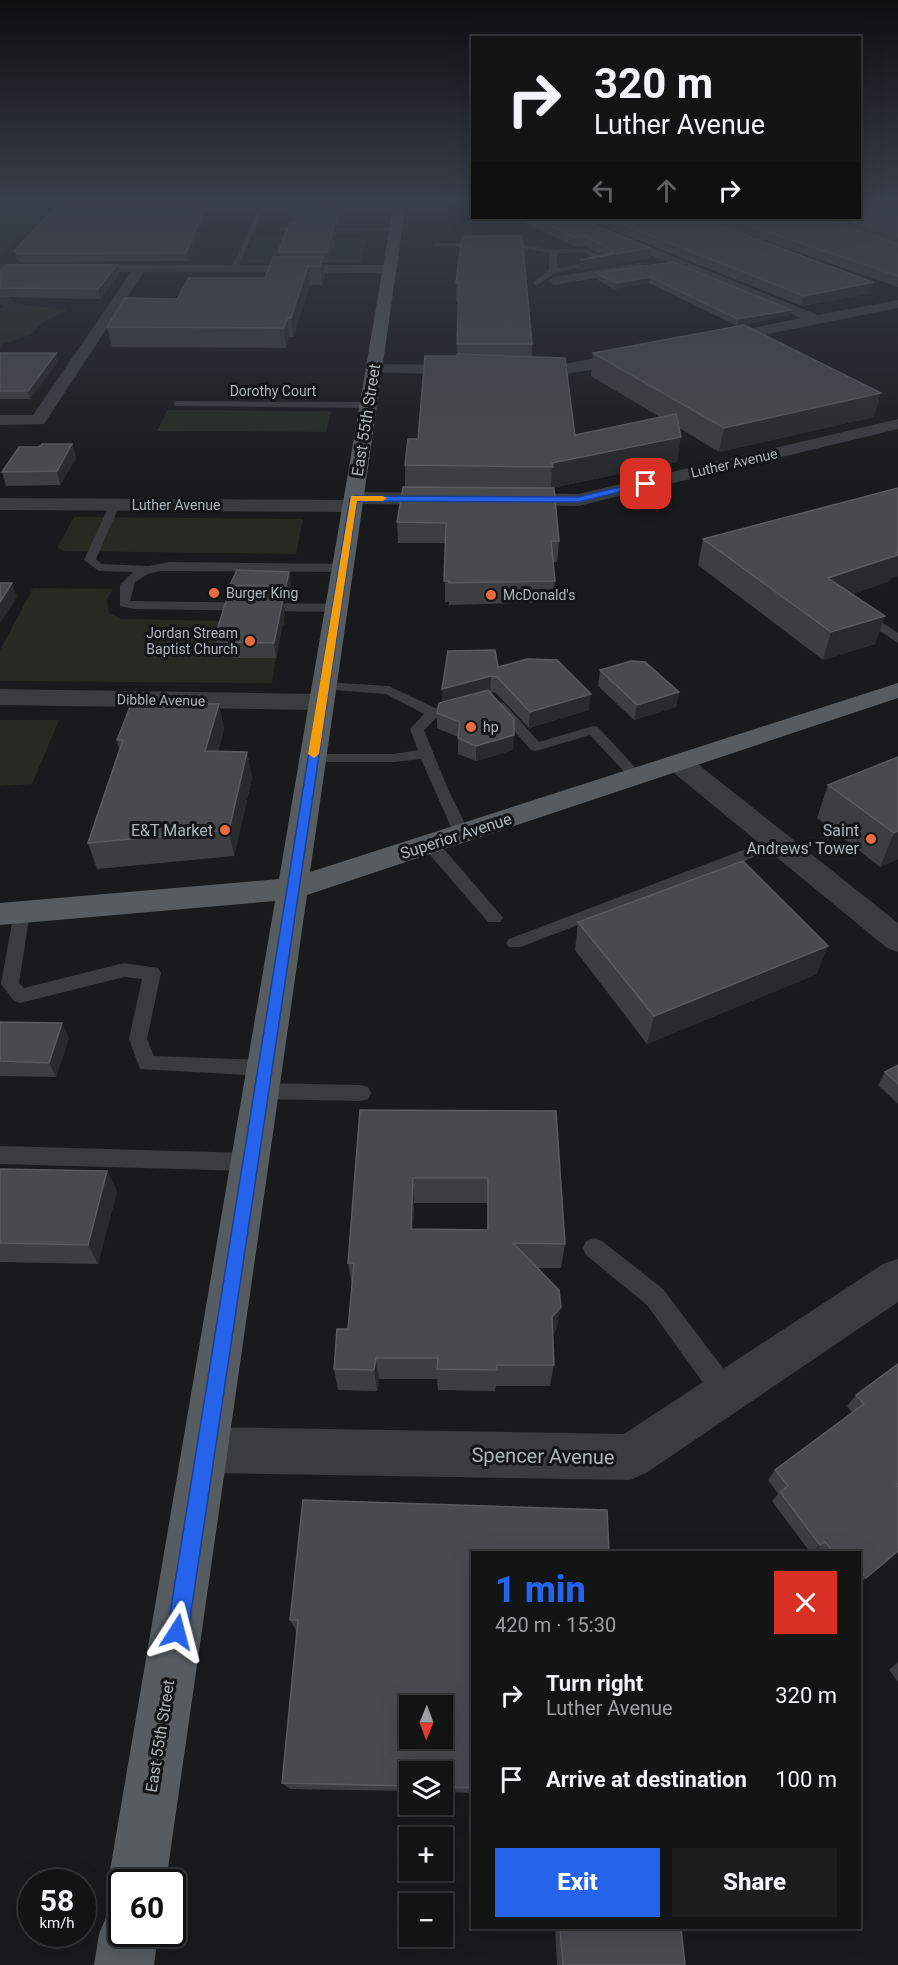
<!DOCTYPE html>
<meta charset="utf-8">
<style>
body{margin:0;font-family:Roboto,sans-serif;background:#1c1d1d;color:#f1f3f6;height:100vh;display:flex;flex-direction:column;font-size:22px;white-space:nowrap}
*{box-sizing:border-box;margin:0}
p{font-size:20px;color:#9d9ea0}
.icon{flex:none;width:33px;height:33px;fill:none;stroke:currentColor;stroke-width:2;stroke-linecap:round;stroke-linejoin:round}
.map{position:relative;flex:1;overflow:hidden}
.panel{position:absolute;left:471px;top:1551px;width:390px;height:378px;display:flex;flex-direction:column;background:#131414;border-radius:0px;box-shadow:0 6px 24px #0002,0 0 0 2px #323334}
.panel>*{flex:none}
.hud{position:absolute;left:471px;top:36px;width:390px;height:183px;border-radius:0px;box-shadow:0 6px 24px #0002,0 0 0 2px #323334;background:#131414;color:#f1f3f6;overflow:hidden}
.needle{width:39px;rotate:181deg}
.controls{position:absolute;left:399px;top:1695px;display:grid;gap:12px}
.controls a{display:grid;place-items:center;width:54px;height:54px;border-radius:0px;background:#131414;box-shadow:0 6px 24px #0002,0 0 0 2px #323334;font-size:30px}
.speed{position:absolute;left:18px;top:1869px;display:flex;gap:12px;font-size:30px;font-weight:700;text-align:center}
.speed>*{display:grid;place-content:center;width:78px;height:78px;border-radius:50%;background:#131414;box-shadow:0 6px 24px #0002,0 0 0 2px #323334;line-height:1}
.speed small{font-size:15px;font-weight:400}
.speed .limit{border:3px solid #111;border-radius:9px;background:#fff;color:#111}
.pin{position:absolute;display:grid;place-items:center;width:51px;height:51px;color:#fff;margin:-26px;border-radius:12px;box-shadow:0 3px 9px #0006}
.me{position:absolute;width:66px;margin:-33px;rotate:9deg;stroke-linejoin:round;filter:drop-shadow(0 0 4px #0008)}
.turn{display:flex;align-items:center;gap:21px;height:126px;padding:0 24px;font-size:27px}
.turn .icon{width:78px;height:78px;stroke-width:2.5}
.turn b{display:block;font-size:42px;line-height:51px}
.lanes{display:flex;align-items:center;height:57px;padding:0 24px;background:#0003;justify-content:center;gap:30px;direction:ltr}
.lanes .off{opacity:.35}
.round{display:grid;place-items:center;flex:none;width:63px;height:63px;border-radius:0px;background:#1c1d1d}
.headline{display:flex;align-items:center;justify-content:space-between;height:102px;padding:0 24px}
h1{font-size:36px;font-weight:800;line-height:45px;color:#2563eb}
.cta{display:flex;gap:12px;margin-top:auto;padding:12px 24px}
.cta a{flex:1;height:69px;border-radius:0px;background:#2563eb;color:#fff;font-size:24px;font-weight:800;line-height:69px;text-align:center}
.cta a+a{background:#1c1d1d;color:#f1f3f6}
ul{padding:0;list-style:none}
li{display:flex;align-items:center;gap:18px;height:84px;padding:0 24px}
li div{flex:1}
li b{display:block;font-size:22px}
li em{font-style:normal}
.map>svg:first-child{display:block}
.green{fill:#252b23}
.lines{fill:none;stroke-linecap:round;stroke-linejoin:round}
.lane{fill:#3a3d40;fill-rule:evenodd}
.street{fill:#3a3d40;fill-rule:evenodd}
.primary{fill:#565c5f;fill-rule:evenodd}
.wall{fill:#3c3e40;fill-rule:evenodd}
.shaded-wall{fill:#292a2c}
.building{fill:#484b4d;stroke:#585c5e;stroke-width:1.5;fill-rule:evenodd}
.route{fill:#2563eb;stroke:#184099;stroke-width:1.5}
.slow{fill:#f59e0b}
.poi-dot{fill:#ec6a3f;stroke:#141516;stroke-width:2}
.labels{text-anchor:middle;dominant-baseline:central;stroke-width:6;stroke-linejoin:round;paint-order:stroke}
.far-street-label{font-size:14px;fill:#acb6ba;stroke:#141516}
.far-poi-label{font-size:14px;fill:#acb6ba;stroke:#141516;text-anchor:start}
.street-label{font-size:16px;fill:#acb6ba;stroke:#141516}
.poi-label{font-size:16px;fill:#acb6ba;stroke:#141516;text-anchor:end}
.near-street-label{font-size:20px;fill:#acb6ba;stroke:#141516}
</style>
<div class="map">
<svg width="898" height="1965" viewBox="0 0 898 1965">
<rect width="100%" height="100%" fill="#191a1b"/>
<!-- green -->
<g class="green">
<path d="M0,207H60L33,235L19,236L0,255Z"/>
<path d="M253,237L366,238L361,263H245Z"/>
<path d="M0,294H5L18,304L68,310L42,323L30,335L3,344L0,349V309L3,306L0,305Z"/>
<path d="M167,410L328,411L331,412L326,432L157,431Z"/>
<path d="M74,517L303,519L296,554L64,551L57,548Z"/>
<path d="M33,588L113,589L107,599L109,613L121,619L285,622L284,625L224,626L235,649L276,658L272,683L0,681V650Z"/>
<path d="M0,720H59L32,784L0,786Z"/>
</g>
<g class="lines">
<!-- lane -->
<g class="lane">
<path d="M262,202L266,204L237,269L230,271Z"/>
<path d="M467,202H472V206L466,205Z"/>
<path d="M281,227L395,228L398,230H279Z"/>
<path d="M436,243H516L553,250L584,248L610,261L555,273L536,286L533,282L549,270V253L516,247L434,246ZM583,252L599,260L557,268V254Z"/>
<path d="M177,401L369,402L374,405L369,408L174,406V402Z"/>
<path d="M115,501L120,504L96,559L102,564L149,566L169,562L343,564L349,568L343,572L160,571L148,574L135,582L130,601L337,604L343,608L337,612L134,609L120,606V585L133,572L99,571L84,560L110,504Z"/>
<path d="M863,610L898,633V643L859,617L857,614Z"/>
<path d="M325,682L389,686L435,708L466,703V709L438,716L424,730L447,787L470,834L468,838H456L454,834L421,759L394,762H308L306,759L313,754H394L418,750L410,729L424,714L386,694L320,689V683Z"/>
<path d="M499,702L504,703L539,742L593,726L598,727L644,777L642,780H632L590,735L536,751L531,750L492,706Z"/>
<path d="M777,837L785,842L783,846L521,947H509L506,943L509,939Z"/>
<path d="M430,839L436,840L500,914L503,918L500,922H488L424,848L422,844L424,840Z"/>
<path d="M22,906L30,912L19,983L24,988L124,963L158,968L161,973L147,1039L154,1056L264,1060L271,1062L274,1068L271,1074L264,1076L140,1069L129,1039L142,979L124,977L20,1003L14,1001L1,984L14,912Z"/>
<path d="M261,1083L361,1085L368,1087L371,1093L368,1099L361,1101L261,1099L254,1097L251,1091L254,1085Z"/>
<path d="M0,1146L250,1153L257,1156L260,1162L257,1168L250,1171L0,1164Z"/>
<path d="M594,1238L602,1241L663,1289L735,1384L738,1393L735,1402L726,1405L717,1402L647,1305L586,1255L583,1248L586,1241Z"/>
</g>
<!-- street -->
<g class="street">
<path d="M0,202H109L110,204L104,207L0,206Z"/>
<path d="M157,202H405L406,204L400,207H162L158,206Z"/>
<path d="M562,218H577L818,315L898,300V308L714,345L709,343L706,340L709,337L801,318Z"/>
<path d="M640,263L647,267L645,270L554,285L547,281L554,277Z"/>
<path d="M0,264L388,265L395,269L388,273L144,272L44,424L0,425V415H33L131,272H0Z"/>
<path d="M637,350L645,355L643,358C621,364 528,387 514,370L522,365L555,366Z"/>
<path d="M375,364L468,365L476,370L468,375L369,372L367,369L369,366Z"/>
<path d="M898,419V429L578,506L510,505L503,503L500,499L503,495L510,493L578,494Z"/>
<path d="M354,492L446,493L453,495L456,499L453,503L446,505L361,504L359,510L352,512L0,510V498L346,500L347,494Z"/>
<path d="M0,689L322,694L331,697L335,702L331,707L322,710L0,705Z"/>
<path d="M679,755L689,757L898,923V952L887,948L669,769L666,763L669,757Z"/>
<path d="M898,1259V1302L646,1473L630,1480L206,1473L190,1466L183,1450L190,1434L206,1427L624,1434L883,1264Z"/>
</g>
<!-- primary -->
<g class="primary">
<path d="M394,202H406L310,872L898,683V698L307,895L166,1882H122V1904L117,1902L108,1882L275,901L0,925V903L279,879Z"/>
<path d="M122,1908V1934H158L154,1965H94L99,1934L108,1913Z"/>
</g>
</g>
<!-- wall -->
<g class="wall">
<path d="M293,202H342V209L338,225H336V232L328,263H324L325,275L322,285H310L293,337H289L286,348L112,347L107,327L177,299L265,278L279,257L278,252L293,222L292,206Z"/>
<path d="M898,206V287L723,226L873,282L871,293L802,306L582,218H860Z"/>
<path d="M208,209L188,261L19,262V259H16L14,251Z"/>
<path d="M515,218H578L651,248L650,258L579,270L603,255L585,246H574Z"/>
<path d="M462,236L532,344V356L575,435L660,417L591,376L593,353L874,417L719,452L679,428L677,462L551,488L559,541L557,562H553L555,581L553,602L449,605V602H445V543H398L397,522L405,487V465L457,356L459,301H456V283Z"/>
<path d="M673,262L789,316L737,326L649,283L614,289L596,279V273Z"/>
<path d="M117,265L119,274L100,299L0,297V271Z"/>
<path d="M0,353H56L58,361L30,399H0Z"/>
<path d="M72,444L76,458L60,485L6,486L2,472L39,447Z"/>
<path d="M898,488V576L891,578L890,581L852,594L875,644L823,660L698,565L703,539Z"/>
<path d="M289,572L291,587L288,601H283L285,613L276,658H233L231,649L218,648L216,633L232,598L230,585Z"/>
<path d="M498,667L589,710L529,728L496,693L490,692L513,750L476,761L458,754V737L437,728V713L442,702V689Z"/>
<path d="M600,670L679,692L676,707L634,720L598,686Z"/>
<path d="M219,704L224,730L218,752H247L252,778L234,856L97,869L88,843L119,750L117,740Z"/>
<path d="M898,757V859L880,867L817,818L828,785Z"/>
<path d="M578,922L817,974L647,1044L575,950Z"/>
<path d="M0,1022L69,1038L56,1077L0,1076Z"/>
<path d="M898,1065V1104L878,1085L885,1072Z"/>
<path d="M360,1110L556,1111L565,1244L561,1268H537L557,1329L553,1334L554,1365L550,1386H496L495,1391L438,1390L437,1379H379L377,1391L338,1390L334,1369L348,1329L352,1286L348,1263ZM414,1203H487V1230L413,1229Z"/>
<path d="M0,1169L107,1171L117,1191L98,1264L0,1262Z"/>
<path d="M898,1364V1485L866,1578L860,1583V1552H817L816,1551L810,1552L772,1501L778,1494L768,1480L775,1470L852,1412L847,1406L856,1395Z"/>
<path d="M472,1552V1793L442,1792V1772H410V1791L290,1789L282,1783L297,1632L290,1620Z"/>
<path d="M898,1662V1682L889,1670Z"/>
<path d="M555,1928H681L685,1965H557Z"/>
</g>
<!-- shaded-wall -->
<g class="shaded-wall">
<path d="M207,202L208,209L188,261L186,253Z"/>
<path d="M269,202H276L277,209L263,216L262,206Z"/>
<path d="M338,202H342V209L338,225L337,207Z"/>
<path d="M335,222L336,232L328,263L327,252Z"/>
<path d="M651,248L650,258L579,270L580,260Z"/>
<path d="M323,257L325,275L322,285L320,267Z"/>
<path d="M117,265L119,274L100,299L98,289Z"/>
<path d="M308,266L310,285L293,337L291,318Z"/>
<path d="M650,277L649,283L614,289L615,283Z"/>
<path d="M873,282L871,293L802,306L804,296Z"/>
<path d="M791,310L789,316L737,326L738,319Z"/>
<path d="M287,318L289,337L286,348L284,328Z"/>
<path d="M56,353L58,361L30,399L28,391Z"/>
<path d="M881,393L874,417L719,452L724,428Z"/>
<path d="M681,437L677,462L551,488L552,463Z"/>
<path d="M72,444L76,458L60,485L57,471Z"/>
<path d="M898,552V576L891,578L890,581L821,605L828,578Z"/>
<path d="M289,572L291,587L288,601L286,586Z"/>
<path d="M12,583L17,597L0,623V602Z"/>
<path d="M283,599L285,613L276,658L274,643Z"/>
<path d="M885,616L875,644L823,660L831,632Z"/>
<path d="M491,676L490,692L442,704V689Z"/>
<path d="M679,692L676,707L634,720L637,705Z"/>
<path d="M591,694L589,710L529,728L530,712Z"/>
<path d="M219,704L224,730L211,777L205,751Z"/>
<path d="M514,735L513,750L476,761V746Z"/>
<path d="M247,752L252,778L234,856L229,830Z"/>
<path d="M898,831V859L880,867L894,833Z"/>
<path d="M828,946L817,974L647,1044L654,1016Z"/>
<path d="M62,1023L69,1038L56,1077L49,1063Z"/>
<path d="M107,1171L117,1191L98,1264L88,1245Z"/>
<path d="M413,1178L414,1203L412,1253L411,1229Z"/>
<path d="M561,1307L557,1329L548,1339L552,1317Z"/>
<path d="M376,1358L379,1379L377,1391L374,1370Z"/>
<path d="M825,1542L816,1551L812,1552L820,1545Z"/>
</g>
<!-- building -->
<g class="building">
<path d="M61,202H207L186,253L17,254L20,251H14Z"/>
<path d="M293,202H338L337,207L292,206Z"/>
<path d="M860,202H886L898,206V236L840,218H860Z"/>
<path d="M535,218H578L651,248L580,260L611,253L613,251L586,236L574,237Z"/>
<path d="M606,218H699L873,282L804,296Z"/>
<path d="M726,218H821L898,244V276Z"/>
<path d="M290,222H335L327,252H278Z"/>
<path d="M462,236H522L532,344H457L459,283H456Z"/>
<path d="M273,257H323L320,267L308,266L291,318H287L284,328L107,327L125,298L177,299L189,278H265Z"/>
<path d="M673,262L791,310L738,319L650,277L615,283L596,273Z"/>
<path d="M6,265H117L98,289L0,288V271Z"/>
<path d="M744,325L881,393L724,428L593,353Z"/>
<path d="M0,353H56L28,391H0Z"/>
<path d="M457,354L565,358L575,435L676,414L681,437L552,463L553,467L405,465L408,439H418L425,356H457Z"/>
<path d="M42,444H72L57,471L2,472L19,447H39Z"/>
<path d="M403,487L554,488L559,541H551L555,581L449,583V581H444L446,523L397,522Z"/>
<path d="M898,488V552L896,553L898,555L828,578L885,616L831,632L703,539Z"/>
<path d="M237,570L289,572L286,586L230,585Z"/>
<path d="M0,583H12L0,602Z"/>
<path d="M227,598L283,599L274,643L230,642L233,634L216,633Z"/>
<path d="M495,650L498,667L527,659L557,660L591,694L530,712L497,677L491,676L442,689L448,651Z"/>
<path d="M631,661L645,662L679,692L637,705L600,670Z"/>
<path d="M488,690L514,719V735L476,746L458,738L460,722L437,713L439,703Z"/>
<path d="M132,702L219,704L205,751L247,752L229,830L88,843L123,740H117Z"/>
<path d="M898,757V831L894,833L828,785Z"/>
<path d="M743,861L828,946L654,1016L578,922Z"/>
<path d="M0,1022L62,1023L49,1063L0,1061Z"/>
<path d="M898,1065V1084L885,1072Z"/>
<path d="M360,1110L556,1111L565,1244L513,1243L559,1290L561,1307L552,1317L554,1365H497V1370L437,1369L438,1358H376L374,1370L334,1369L337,1329H348L354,1263H348ZM413,1178H488V1230L411,1229Z"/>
<path d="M0,1169L107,1171L88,1245L0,1243Z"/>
<path d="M898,1364V1483L896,1485L898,1487V1551L866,1578L860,1570V1552H833L825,1542L820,1545L780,1492L788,1486L775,1470L864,1404L856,1395Z"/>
<path d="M303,1500L607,1510L609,1552H472V1788L442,1787V1772H410V1786L282,1783L298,1620H290ZM410,1706H442V1738H410Z"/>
<path d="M560,1928H681L685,1965H563Z"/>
</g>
<!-- sky -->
<linearGradient id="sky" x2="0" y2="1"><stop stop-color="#0e0e0f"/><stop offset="0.42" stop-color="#383e4a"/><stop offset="1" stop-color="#383e4a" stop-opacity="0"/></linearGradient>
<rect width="898" height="477" fill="url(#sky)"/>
<!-- route -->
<path class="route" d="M646,481L649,485L578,502L357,501L188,1632L185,1639L177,1642L170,1639L167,1632L350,498L354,496L578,497Z"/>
<!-- slow -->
<path class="slow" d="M351,496H383L387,498L383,501H357L319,754L314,758L308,754Z"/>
<!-- markers -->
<g class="poi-dot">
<circle cx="214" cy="593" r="6"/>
<circle cx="491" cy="595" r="6"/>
<circle cx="250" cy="641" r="6"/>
<circle cx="471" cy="727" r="6"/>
<circle cx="225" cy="830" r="6"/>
<circle cx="871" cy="839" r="6"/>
</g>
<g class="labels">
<!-- far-street labels -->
<g class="far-street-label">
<text x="273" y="391">Dorothy Court</text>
<text transform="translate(734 463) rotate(-13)">Luther Avenue</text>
<text x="176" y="505">Luther Avenue</text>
<text transform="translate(161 700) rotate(1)">Dibble Avenue</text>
</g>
<!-- far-poi labels -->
<g class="far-poi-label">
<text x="226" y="593">Burger King</text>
<text x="503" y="595">McDonald's</text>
<text x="238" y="633" text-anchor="end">Jordan Stream<tspan x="238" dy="16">Baptist Church</tspan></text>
<text x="483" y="727">hp</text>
</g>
<!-- street labels -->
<g class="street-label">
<text transform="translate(366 420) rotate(-81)">East 55th Street</text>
<text transform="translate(456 836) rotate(-18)">Superior Avenue</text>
<text transform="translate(160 1736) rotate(-81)">East 55th Street</text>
</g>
<!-- poi labels -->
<g class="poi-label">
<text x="213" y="830">E&amp;T Market</text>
<text x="859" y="830">Saint<tspan x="859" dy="18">Andrews' Tower</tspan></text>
</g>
<!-- near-street labels -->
<g class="near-street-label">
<text transform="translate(543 1456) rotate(1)">Spencer Avenue</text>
</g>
</g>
</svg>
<div class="controls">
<a><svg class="needle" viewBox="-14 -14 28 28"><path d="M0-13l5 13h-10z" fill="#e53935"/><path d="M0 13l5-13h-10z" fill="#9d9ea0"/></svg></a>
<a><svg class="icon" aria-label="layers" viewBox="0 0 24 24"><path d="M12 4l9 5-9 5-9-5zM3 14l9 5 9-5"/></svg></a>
<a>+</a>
<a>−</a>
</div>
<div class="speed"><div>58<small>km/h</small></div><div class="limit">60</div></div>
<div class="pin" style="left:646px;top:484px;background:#d93025"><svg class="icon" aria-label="arrive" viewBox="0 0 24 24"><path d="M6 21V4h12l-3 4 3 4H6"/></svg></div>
<svg class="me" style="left:177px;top:1632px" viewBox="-20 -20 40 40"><path d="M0-17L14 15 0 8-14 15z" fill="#2563eb" stroke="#fff" stroke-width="4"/></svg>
<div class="hud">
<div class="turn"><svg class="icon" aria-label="right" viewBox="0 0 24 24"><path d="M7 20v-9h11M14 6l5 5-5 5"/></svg><div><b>320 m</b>Luther Avenue</div></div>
<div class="lanes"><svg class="icon off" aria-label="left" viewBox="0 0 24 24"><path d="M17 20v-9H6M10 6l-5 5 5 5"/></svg><svg class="icon off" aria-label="ahead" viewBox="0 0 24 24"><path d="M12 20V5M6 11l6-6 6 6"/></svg><svg class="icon" aria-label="right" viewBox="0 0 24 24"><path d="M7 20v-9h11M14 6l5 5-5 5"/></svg></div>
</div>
<section class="panel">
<div class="headline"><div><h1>1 min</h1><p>420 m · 15:30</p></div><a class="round" style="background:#d93025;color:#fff"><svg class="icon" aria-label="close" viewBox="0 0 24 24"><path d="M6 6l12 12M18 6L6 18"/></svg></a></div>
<ul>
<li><svg class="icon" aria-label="right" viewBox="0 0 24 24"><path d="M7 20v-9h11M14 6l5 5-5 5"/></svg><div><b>Turn right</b><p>Luther Avenue</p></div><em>320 m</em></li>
<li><svg class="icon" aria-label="arrive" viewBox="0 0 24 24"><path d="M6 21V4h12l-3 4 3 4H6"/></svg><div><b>Arrive at destination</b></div><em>100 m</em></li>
</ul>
<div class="cta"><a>Exit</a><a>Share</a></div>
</section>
</div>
